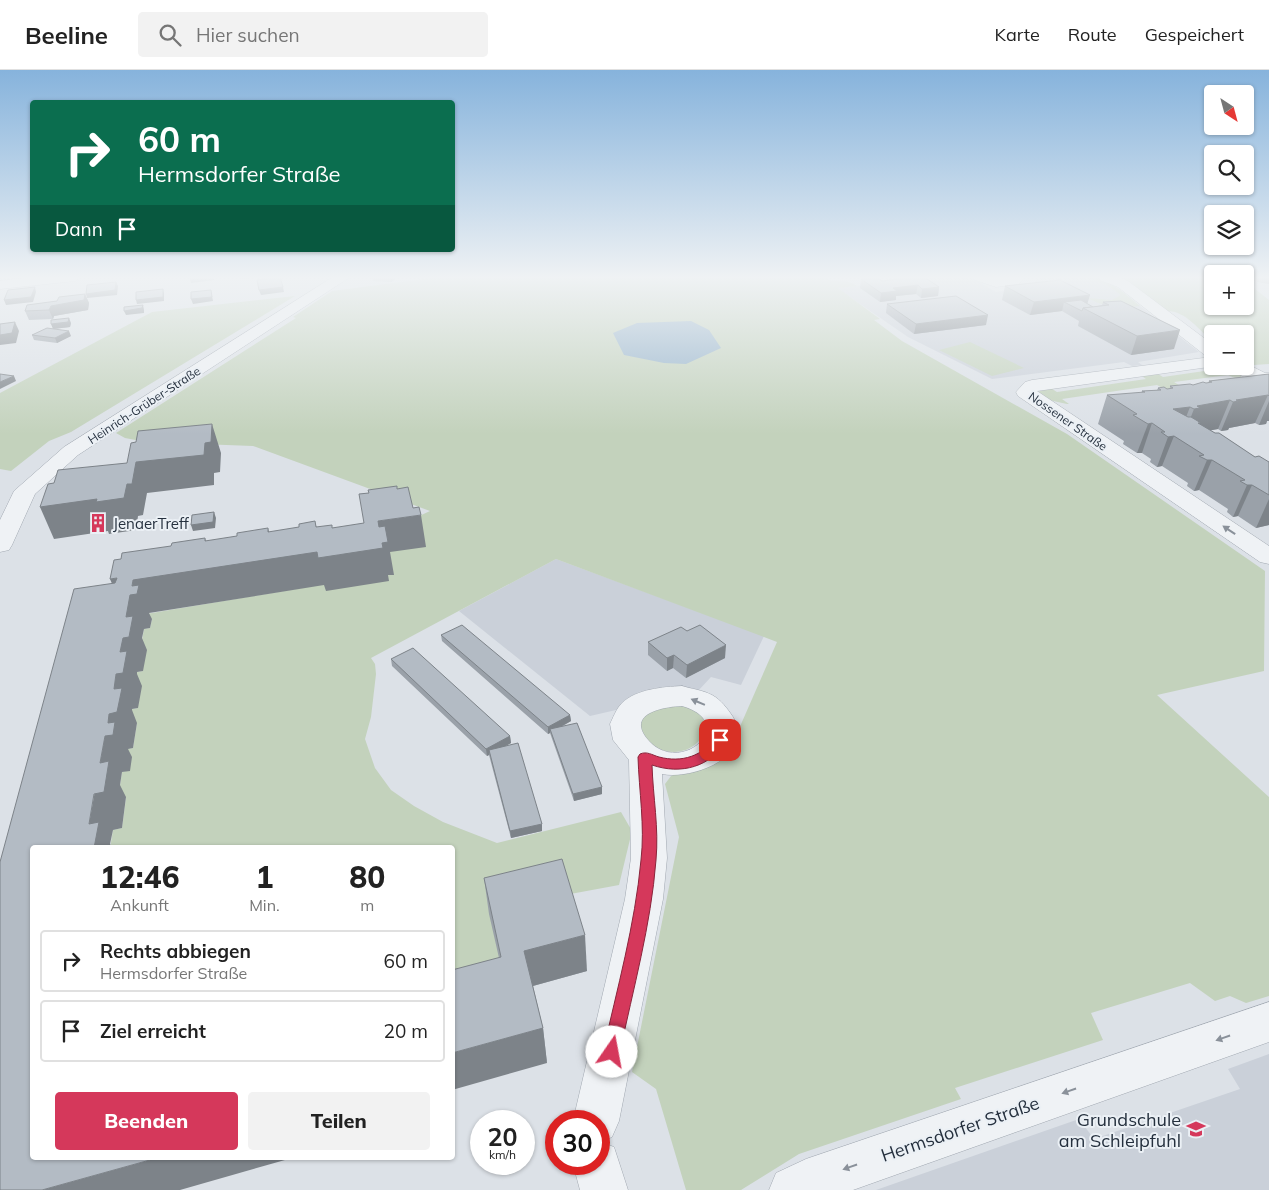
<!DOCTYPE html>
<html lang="de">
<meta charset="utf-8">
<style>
body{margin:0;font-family:Mulish,sans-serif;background:#f2f2f2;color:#222;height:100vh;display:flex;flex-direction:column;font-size:19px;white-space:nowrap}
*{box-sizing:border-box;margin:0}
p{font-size:16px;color:#767676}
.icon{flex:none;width:28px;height:28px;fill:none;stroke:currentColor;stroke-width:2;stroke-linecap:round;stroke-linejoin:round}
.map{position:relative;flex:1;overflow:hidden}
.details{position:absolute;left:30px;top:775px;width:425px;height:315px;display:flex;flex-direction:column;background:#fff;border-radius:5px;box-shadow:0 1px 4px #0004}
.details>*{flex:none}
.hud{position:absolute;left:30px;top:30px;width:425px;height:152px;border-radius:5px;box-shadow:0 1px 4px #0004;background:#0b6e4f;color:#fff;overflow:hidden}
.needle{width:32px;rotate:144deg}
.tools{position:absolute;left:1204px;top:15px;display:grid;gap:10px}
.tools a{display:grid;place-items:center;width:50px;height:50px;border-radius:5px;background:#fff;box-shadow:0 1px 4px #0004;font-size:25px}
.speed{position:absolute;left:470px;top:1040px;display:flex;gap:10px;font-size:25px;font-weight:700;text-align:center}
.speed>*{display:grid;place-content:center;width:65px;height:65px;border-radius:50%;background:#fff;box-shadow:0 1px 4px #0004;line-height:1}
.speed small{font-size:12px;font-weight:400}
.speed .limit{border:8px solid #d22;background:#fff;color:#111}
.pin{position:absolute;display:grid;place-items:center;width:42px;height:42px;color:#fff;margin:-21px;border-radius:10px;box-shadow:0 2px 8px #0006}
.me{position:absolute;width:55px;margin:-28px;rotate:12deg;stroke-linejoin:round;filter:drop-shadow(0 0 4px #0008)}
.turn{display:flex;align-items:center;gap:18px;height:105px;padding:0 25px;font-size:22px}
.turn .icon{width:65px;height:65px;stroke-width:2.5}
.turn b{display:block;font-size:35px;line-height:42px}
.then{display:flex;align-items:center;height:48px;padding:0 25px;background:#0003;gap:10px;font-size:19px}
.eta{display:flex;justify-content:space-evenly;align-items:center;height:85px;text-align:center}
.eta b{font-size:30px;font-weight:800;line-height:35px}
.button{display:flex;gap:10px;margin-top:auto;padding:10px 25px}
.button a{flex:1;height:58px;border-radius:5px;background:#d5385b;color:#fff;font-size:20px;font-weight:800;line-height:58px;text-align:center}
.button a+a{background:#f2f2f2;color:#222}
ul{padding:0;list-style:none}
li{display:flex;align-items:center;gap:15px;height:62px;margin:0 10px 8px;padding:0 15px;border:2px solid #e0e0e0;border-radius:5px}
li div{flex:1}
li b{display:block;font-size:19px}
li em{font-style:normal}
header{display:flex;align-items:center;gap:30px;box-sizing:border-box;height:70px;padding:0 25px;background:#fff;border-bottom:1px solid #e0e0e0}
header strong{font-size:24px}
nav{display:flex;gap:28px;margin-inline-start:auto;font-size:18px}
.search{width:350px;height:45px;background:#f2f2f2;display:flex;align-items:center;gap:12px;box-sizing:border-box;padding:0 18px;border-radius:5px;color:#767676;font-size:19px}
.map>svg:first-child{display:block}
.built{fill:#cad0d9}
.green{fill:#c3d2bc}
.water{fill:#94b2ca}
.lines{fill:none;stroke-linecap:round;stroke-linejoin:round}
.minor-casing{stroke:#a1a8b1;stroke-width:1}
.minor{fill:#eff2f5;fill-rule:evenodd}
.wall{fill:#9aa1a9}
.shaded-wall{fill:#7d8389}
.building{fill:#b3bbc4;stroke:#7d8389}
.oneway{fill:#8a919a}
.route{fill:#d5385b;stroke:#8a243b}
.labels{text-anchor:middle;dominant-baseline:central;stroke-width:4;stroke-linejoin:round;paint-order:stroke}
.far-street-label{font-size:12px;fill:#25303e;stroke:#ebf0f5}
.poi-label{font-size:15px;fill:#25303e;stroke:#ebf0f5;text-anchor:start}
.near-poi-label{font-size:18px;fill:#25303e;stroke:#ebf0f5;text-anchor:end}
.near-street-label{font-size:18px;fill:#25303e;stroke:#ebf0f5}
</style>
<header>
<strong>Beeline</strong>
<div class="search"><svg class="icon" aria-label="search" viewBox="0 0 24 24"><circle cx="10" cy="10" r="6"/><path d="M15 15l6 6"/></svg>Hier suchen</div>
<nav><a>Karte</a><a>Route</a><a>Gespeichert</a></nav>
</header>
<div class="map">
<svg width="1269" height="1120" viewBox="0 0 1269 1120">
<rect width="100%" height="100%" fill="#dce1e7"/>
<!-- built -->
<g class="built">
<path d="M934,207H970L996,222L1034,216L1038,207H1090L1118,219L1199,282L1138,292L1142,295L1132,296L1124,292L992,309L908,267L837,218Z"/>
<path d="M556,489L764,566L741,615L711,607L698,621L671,616L654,618L639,622L625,630L616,640L590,646L459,541Z"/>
<path d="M1269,984V1120H876L1079,1049L1094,1069L1240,1019L1228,999Z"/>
</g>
<!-- green -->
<g class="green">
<path d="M439,207H824C836,215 844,207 857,216L838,218L880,249L874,250L902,271L1067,364L1265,501L1264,601L1157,625L1269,727V926L1246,933L1230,926L1215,931L1190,913L1091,943L1103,970L955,1018L961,1029L799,1084L741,1120H686L656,1019L632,1002L679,767L665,714L671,706L731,677L777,572L556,489L371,588L375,594L376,604L371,647L365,669L375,698L391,720L414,736L443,752L497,773L621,742L632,761L619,815L565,825L506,923L453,937L452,778H110L113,760L122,758L126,728L118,729L122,702L130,700L126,679L133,678L137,653L129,654L132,639L138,638L135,617L137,602L143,601L140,581L144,559L150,558L152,549L146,544L325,514L385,489L413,449L430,441L253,376L146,372L125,368L116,363L296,248L293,247L332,221Z"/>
<path d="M1086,207C1108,207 1124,223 1140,236C1119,238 1107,238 1087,228L1112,230L1121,225L1107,215Z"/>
<path d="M1113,207H1200L1212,213V236H1245V211L1269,230V294L1254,295L1245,293V264H1212V271C1199,260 1186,241 1167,241Z"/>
<path d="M295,226L71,362L49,371L11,401L0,399V323L152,242Z"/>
<path d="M970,272L1024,298L992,306L939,280Z"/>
<path d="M1213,296L1232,298L1242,305L1241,307L1237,309L1228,305L1174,312L1182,317L1166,320L1157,315L1062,329L1069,334H1067L1044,329L1038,322L1049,317L1057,322L1146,309L1139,304L1155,302L1163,307L1218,299Z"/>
<path d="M661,636C667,636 674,635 680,636C728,642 699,697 656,678C650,675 646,669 641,665C640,645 644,645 661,636Z"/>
</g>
<!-- water -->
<path class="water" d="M691,251L709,260L721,278L686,294L664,293L624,285L613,263L637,253Z"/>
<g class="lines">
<!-- minor casing -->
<g class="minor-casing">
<g id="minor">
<path d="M32,207H82L75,211L0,219V211Z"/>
<path d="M333,207H350L78,385L35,424L12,475L9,480L0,482V450L14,421L64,377Z"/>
<path d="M973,207H1024L1019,214L996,217L975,210Z"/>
<path d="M1098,207H1119L1128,211L1212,274V296H1216L1037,321L1269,476V494L1260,492L1018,326L1016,322L1025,312L1032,310L1211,287L1206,286L1118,217L1100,210Z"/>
<path d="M1245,293L1265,303H1269V313H1257L1230,300L1227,296H1245Z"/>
<path d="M682,616C691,619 703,620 712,625C721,630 727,638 733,647C755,687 692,710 662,704L667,788L663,829L619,1051L612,1067L600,1072L614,1077L628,1120H580L573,1094H599V1051H573L625,829L631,788L629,690L613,670L610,654C613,648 616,639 622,633C637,619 662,617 682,616ZM682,636C740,653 682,705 650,672C624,645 660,637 682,636Z"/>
<path d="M1269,932V972L853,1120H769L776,1103L806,1089Z"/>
</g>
</g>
<!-- minor -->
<use href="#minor" class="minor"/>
</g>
<!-- wall -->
<g class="wall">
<path d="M372,207H398L391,212L373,211Z"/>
<path d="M900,207H924L939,217L938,226L921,228L916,224L896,226V230L880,232L860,218L861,209L882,211L900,209Z"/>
<path d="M1258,207H1269V214L1257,212Z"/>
<path d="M1005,216L1088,234L1093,237L1102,235L1103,232L1121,231L1174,279L1131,285L1078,256L1079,251L1062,241L1030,245L1002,230Z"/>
<path d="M85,224L89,233L88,240L54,246L53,249L29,250L25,241L57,231Z"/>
<path d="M887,234L986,255L914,264L886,243Z"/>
<path d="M71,253L70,257L53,259L71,266L57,273L34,270L32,265Z"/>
<path d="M1269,304V351H1267L1266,354L1259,355L1255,353L1229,358L1228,360L1221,361L1218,359L1210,360L1255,387L1269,392V455L1256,458L1238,446L1233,447L1227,442L1228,439L1199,420L1194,421L1187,416L1188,413L1162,396L1157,397L1150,392L1151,389L1142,383H1137L1123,374L1124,371L1098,354L1107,325L1141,323L1142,321L1157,320L1158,318L1167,319H1170V316L1193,315L1208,313L1209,311Z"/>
<path d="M687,561L725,588L686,608L673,598L667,601L648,585V572Z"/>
<path d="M441,565L570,645L571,651L563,656L602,717V724L574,731L550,663L548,664L442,571Z"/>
<path d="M391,589L510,666L511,673L506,676L542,761L511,768L489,685L487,686L392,596Z"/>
<path d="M484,808L587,901L533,916L543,958L547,993L499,888L489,844Z"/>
</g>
<!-- shaded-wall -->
<g class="shaded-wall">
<path d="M198,207H214V210L191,213L190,208Z"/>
<path d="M241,207H258L242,209Z"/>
<path d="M390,207H398L391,212Z"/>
<path d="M116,212L118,216L117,225L87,228L86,224Z"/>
<path d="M918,215L916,224L896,226V230L880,232L881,223L893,218Z"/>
<path d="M35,217L36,222L33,232L6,235L4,230Z"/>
<path d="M283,217L284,222L261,225L259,220Z"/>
<path d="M939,217L938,226L921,228L922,219Z"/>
<path d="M163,219L164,223V231L137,234L136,230Z"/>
<path d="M211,220L213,231L193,234L191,229Z"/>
<path d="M85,224L89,233L88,240L54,246L53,249L49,240L51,236Z"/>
<path d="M1090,225L1086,238L1064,232L1062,241L1030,245L1034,232Z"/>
<path d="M143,235L144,240V243L126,245L124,241Z"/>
<path d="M988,245L986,255L914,264L916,254Z"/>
<path d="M69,248L71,253L70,257L53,259L51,254Z"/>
<path d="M15,252L19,261L16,273L0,275V265Z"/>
<path d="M1180,260L1174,279L1131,285L1137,266Z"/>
<path d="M69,261L71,266L57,273L55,268Z"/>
<path d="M14,306L16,311L0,319V312Z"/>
<path d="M1268,325L1255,353L1229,358L1228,360L1221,361L1233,332L1236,330Z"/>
<path d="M1230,330L1218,359L1197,363L1183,367L1194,339L1197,336Z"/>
<path d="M1269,331V351H1267L1266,354L1259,355Z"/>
<path d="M1190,337L1179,365L1174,366L1162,396L1157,397L1168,367L1173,339Z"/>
<path d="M1152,353L1142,383H1137L1148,354Z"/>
<path d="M212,354L221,383L220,402L214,403V415L147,423L143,445L138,446L136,460L109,464L108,461L54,469L40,437L127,414L136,392L205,373Z"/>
<path d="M1207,390H1212L1199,420L1194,421Z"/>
<path d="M1247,415H1252L1238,446L1233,447Z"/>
<path d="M1269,429V455L1256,458Z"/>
<path d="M214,442L216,448L215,458L193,461L191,455Z"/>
<path d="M421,445L426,477L390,482L394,505H388L389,511L326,521L324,515L149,543L152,549L150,558L144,559L142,568L147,580L143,601L137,602V604L142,616L138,638L132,639V640L137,653L133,678L128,679L132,687L130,701L122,702L120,715L126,727L122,758L113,760L110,774L112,778H94L89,754L120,582L124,542L110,509L117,508L132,516L133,510L205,471V468L214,497L268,462V458L276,488L316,457L315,451L323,484L339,485L378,451Z"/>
<path d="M726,575L725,588L686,608L687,595Z"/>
<path d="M674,585L673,598L667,601V588Z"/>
<path d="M570,645L571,651L551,662L550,659V663L548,664V657Z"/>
<path d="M510,666L511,673L490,685L489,680V685L487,686L486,679Z"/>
<path d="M602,717V724L574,731L573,724Z"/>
<path d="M542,754V761L511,768L510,761Z"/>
<path d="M585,865L587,901L529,917L524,881Z"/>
<path d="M543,958L547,993L452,1020V983Z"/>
<path d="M157,1088H292L180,1120H42Z"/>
</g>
<!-- building -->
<g class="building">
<path d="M280,207L283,217L259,220L257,210Z"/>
<path d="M877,207L882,211L906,208L905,207H924L939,217L922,219L918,215L893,218L897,221L881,223L861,209Z"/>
<path d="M1060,210L1090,225L1034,232L1005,216Z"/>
<path d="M116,212L115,220L86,224L87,215Z"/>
<path d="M35,217L31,227L4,230L8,220Z"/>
<path d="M163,219V227L136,230V222Z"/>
<path d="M211,220L212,227L191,229V222Z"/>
<path d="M85,224L84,230L51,236L49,240L25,241L27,235L57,231L59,227Z"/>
<path d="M956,226L988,245L916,254L887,234Z"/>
<path d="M1081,230L1093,237L1083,238L1082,241L1064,232Z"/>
<path d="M1121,231L1180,260L1137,266L1083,238L1109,235L1103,232Z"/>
<path d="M143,235L142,238L124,241V237Z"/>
<path d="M69,248L68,252L51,254V250Z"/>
<path d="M15,252L12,263L0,265V254Z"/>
<path d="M47,258L69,261L55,268L32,265Z"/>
<path d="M0,304L14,306L0,312Z"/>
<path d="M1269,304V326L1268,325L1236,330L1239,331L1233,332L1230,330L1197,336L1200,338L1194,339L1190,337L1173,339L1188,347H1191L1201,353H1198L1215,363H1219L1255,387L1259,386L1269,392V425L1252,415H1247L1240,411L1245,410L1212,390H1207L1199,386L1204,385L1174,366L1168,367L1161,362H1165L1152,353L1148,354L1133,345L1137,344L1107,325L1145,322L1142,321L1161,320L1158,318L1164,317L1167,319L1173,318L1170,316L1190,314L1193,315L1203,312L1206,313L1212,312L1209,311Z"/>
<path d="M212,354L211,372L205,373L204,385L136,392L132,414H127L124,428L96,432L97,429L40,437L48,414L54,413L58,400L127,393L131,373L136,372L138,361Z"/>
<path d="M397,416V419L408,417L413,438L419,437L421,445L378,451L379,457L385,456L388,472L382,473L383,478L318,488L317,482L133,510L132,516L139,515L137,524L130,525L126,547L133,546L129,567L123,568L120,582L127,581L123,603L116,604L114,619L122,618L117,642L109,644L108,653L115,652L113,665L105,666L100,693L109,691L104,722L94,724L89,754L99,752L94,778H32V1088H157L42,1120H0V792L74,519L115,513L117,508L110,509L114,490L121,489L122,483L171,476L172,473L205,468V471L237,466V463L268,458V462L299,457V454L315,451L316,457L332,455V458L364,453L359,424L369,423L368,420Z"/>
<path d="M214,442L213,452L191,455L192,445Z"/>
<path d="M462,555L570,645L548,657L441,565Z"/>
<path d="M700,555L726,575L687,595L674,585L667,588L648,572L681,557L687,561Z"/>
<path d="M413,578L510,666L486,679L391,589Z"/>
<path d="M577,653L602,717L573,724L550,659Z"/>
<path d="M518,673L542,754L510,761L489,680Z"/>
<path d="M562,789L585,865L524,881L543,958L452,983V900L501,887L484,808Z"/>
</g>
<!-- one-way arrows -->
<defs><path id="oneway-solid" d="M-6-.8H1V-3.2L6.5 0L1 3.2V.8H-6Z" transform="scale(1.25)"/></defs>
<g class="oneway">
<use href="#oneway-solid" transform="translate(1229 460) rotate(-146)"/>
<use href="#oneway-solid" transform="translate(698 632) rotate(-157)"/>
<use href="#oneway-solid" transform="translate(1223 968) rotate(161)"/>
<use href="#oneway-solid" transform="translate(1069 1021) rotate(161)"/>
<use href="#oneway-solid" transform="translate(850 1097) rotate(161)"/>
</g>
<!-- sky -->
<linearGradient id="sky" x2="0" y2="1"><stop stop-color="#86b3dc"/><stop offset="0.57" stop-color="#eff2f4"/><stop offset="1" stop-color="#eff2f4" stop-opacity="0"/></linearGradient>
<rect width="1269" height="364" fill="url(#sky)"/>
<!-- route -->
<path class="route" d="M720,665L725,667L727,670C711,697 681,705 652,695C653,727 659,758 656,790C651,855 633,919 620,982L618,988L612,991L605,988L603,982C617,919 635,855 641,790C645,756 639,721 638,687L640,684C647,681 652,685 659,687C682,693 703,686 716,667Z"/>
<!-- icons -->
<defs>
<g id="building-bare" transform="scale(1.5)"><path d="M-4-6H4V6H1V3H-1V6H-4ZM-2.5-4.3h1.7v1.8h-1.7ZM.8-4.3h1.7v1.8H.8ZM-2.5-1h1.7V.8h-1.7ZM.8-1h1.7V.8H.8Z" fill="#d5385b" stroke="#ebf0f5" stroke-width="2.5" paint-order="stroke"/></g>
<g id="school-bare" transform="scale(1.5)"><path d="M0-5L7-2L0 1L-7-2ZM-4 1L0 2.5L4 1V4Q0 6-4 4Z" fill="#d5385b" stroke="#ebf0f5" stroke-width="2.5" paint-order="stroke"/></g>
</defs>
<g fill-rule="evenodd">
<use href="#building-bare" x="98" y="453"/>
<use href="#school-bare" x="1196" y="1059"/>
</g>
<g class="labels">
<!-- far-street labels -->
<g class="far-street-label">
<text transform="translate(144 335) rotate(-33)">Heinrich-Grüber-Straße</text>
<text transform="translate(1068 351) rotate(35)">Nossener Straße</text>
</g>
<!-- poi labels -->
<g class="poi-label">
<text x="113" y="453">JenaerTreff</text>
</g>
<!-- near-poi labels -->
<g class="near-poi-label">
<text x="1181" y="1049">Grundschule<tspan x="1181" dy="21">am Schleipfuhl</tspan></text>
</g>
<!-- near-street labels -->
<g class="near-street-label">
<text transform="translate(960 1059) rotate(-19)">Hermsdorfer Straße</text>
</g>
</g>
</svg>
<div class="tools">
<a><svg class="needle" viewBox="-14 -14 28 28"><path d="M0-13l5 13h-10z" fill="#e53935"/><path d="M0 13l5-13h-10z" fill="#767676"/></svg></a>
<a><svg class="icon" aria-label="search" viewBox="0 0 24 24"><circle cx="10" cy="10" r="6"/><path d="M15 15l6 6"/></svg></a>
<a><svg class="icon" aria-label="layers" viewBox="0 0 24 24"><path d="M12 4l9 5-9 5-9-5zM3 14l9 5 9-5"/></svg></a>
<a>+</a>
<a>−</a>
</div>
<div class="speed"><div>20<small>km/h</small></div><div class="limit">30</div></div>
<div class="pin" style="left:720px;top:670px;background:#d93025"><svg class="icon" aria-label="arrive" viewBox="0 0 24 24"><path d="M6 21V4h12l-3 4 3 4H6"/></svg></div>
<svg class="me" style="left:612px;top:982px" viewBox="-20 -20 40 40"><circle r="19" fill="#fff"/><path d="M0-13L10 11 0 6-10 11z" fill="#d5385b"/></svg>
<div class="hud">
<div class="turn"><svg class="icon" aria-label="right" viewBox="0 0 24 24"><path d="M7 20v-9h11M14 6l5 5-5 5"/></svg><div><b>60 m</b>Hermsdorfer Straße</div></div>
<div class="then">Dann<svg class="icon" aria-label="arrive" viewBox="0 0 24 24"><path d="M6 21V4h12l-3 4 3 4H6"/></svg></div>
</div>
<section class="details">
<div class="eta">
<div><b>12:46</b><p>Ankunft</p></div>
<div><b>1</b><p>Min.</p></div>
<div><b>80</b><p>m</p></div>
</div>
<ul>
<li><svg class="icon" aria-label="right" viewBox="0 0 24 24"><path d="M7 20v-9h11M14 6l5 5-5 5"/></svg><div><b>Rechts abbiegen</b><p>Hermsdorfer Straße</p></div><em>60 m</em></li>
<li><svg class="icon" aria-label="arrive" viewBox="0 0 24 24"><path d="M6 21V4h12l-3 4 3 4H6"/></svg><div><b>Ziel erreicht</b></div><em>20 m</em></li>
</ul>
<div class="button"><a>Beenden</a><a>Teilen</a></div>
</section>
</div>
